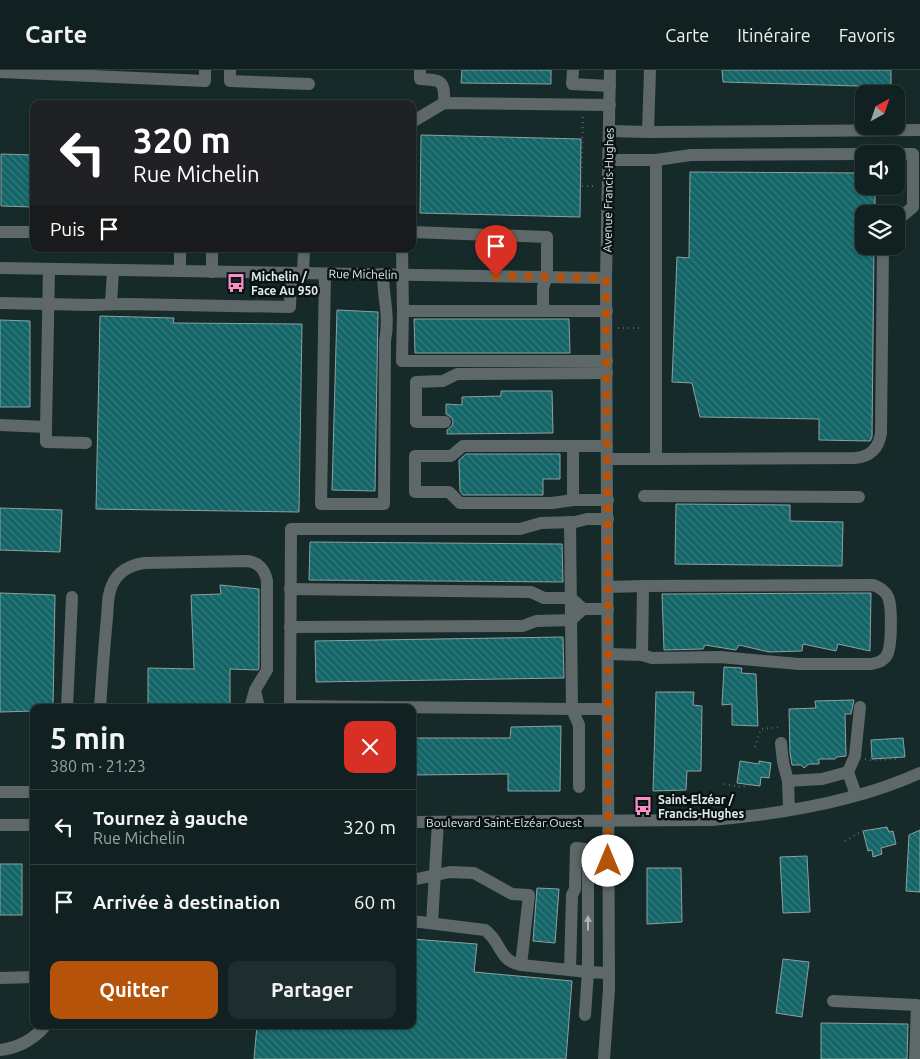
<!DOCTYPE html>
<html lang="fr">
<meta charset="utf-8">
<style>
body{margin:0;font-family:Ubuntu,sans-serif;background:#1e2d2d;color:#f1f3f6;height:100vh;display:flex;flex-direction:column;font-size:19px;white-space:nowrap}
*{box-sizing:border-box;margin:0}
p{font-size:16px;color:#9ca3a5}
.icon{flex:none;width:28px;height:28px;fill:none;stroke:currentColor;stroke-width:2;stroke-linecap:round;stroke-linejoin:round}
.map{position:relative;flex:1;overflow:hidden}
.side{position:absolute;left:30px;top:634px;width:386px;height:325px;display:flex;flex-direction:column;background:#112020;border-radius:10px;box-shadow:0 1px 4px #0004,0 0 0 1px #303e3e}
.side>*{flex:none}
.hud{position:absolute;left:30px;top:30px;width:386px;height:152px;border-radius:10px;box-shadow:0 1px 4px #0004,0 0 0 1px #303e3e;background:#202124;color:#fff;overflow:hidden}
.needle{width:32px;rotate:40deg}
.fabs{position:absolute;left:855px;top:15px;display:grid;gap:10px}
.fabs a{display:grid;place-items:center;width:50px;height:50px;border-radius:10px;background:#112020;box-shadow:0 1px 4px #0004,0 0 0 1px #303e3e;font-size:25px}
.pin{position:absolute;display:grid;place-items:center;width:42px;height:42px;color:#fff;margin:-51px -21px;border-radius:50% 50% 50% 0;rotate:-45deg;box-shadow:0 0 5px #0007}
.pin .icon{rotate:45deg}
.me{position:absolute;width:55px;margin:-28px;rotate:0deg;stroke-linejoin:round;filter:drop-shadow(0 0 4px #0008)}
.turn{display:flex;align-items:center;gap:18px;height:105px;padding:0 20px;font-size:22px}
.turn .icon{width:65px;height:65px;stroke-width:2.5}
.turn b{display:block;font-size:35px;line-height:42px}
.then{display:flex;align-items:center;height:48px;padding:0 20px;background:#0003;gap:10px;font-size:19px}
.round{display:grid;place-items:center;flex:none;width:52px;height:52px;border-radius:10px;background:#1e2d2d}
.headline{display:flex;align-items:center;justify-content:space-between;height:85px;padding:0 20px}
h1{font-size:30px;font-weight:700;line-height:38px}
.button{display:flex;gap:10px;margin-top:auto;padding:10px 20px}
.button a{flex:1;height:58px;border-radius:10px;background:#b45309;color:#fff;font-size:20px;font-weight:700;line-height:58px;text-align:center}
.button a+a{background:#1e2d2d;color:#f1f3f6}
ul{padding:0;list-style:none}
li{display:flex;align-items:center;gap:15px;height:75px;padding:0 20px;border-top:1px solid #303e3e}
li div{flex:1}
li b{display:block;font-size:19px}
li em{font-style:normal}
header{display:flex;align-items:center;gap:30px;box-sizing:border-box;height:70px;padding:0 25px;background:#112020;border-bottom:1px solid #303e3e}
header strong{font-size:24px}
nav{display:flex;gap:28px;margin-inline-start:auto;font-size:18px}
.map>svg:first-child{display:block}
.building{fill:url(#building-back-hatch);stroke:#8ba1a2}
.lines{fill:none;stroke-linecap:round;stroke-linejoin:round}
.path{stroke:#536464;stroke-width:2;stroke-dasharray:1 4;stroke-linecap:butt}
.minor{stroke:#5f6869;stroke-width:12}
.oneway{fill:#abb6b6}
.route{stroke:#b45309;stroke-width:9;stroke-dasharray:0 16.2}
.labels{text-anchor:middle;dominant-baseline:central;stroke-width:5;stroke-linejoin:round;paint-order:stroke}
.street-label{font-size:12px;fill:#deeaea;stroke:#091111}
.poi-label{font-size:12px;font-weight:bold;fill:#deeaea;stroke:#091111;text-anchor:start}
</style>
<header>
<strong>Carte</strong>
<nav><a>Carte</a><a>Itinéraire</a><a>Favoris</a></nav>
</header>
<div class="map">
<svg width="920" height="989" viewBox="0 0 920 989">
<defs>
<pattern id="building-back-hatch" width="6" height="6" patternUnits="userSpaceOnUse" patternTransform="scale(1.25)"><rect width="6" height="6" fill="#146567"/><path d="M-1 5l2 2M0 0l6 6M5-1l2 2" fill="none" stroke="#367b7d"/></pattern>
</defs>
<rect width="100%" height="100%" fill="#172a2a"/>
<!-- building -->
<g class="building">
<path d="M462,0H551V14L461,13Z"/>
<path d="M722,0H891V17L723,12Z"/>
<path d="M421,65L581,69L580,147L420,143Z"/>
<path d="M1,84L34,85V137L1,136Z"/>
<path d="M690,102L864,103V116H875V144H864V176H874L872,367L870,371L819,370V349L700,347L692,313L672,312L677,187L689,188Z"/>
<path d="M337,240L378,242L375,421L332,420Z"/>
<path d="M100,246L174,248L173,253L302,254L299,442L96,439Z"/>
<path d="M414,249H569L570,283H415Z"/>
<path d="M0,250L30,251V337H0Z"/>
<path d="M501,321H552L553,363L447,364V360L452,356L453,352L452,348L446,344V334L462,335V327L501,326Z"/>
<path d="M466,384H560V409H543V425H463L460,421L459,390Z"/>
<path d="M676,434L790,435V451L843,452L842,496L675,494Z"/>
<path d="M0,438L62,440L60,482L0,480Z"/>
<path d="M310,472L562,474L563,512L309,510Z"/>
<path d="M220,515L259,519V598L258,600L230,599V638H148V598L194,599L191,525L221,524Z"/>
<path d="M0,523L55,525L53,638H34V641L0,642Z"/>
<path d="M871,523L870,581L838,574L836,581L803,574L802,581L769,582L739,575L736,580L705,575L703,579L664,580L662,524Z"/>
<path d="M563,567L564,608L316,612L315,571Z"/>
<path d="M724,597L742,598L741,603L756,604L758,656L732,655V634L722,635Z"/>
<path d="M656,622H694L693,635L702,636L701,701H687L686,720L653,721Z"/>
<path d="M854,630L851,644H845L846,686L837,687L835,689H819V694H809L804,698L801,695H792L790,683L789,639L816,638L815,631Z"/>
<path d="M561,656L560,721H508V704L412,705V668H510L511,657Z"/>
<path d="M903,668L905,687L872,689L871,670Z"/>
<path d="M740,691L759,694V691L771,693L769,708L761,707L760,716L737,713Z"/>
<path d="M887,757L889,762L893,761L896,774L881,778L882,784L873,787L872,780L868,781L863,761Z"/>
<path d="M920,760V822L906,821L909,765Z"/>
<path d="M807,786L810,842L783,843L780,787Z"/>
<rect x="0" y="794" width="22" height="51"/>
<path d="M647,798H681L682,852L647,854Z"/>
<path d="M537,818L559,819L555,873L533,871Z"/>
<path d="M412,869L477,874L474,902L572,911L566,989H254L257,955H412Z"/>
<path d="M783,889L809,892L802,947L776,943Z"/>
<path d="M821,953L908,954L907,989H821Z"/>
</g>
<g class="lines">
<!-- path -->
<g class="path">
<path d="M583,47L581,116H595"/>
<path d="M618,258H643"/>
<path d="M755,677L761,659L781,657"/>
<path d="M865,689L870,690L900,689"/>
<path d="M724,714L741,717L750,715"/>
<path d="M845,771L863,761L872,759"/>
</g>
<!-- minor -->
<g class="minor">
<path d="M230,0V11L309,14"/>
<path d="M420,0V9C441,10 445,10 444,33"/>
<path d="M573,0L572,14L610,16"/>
<path d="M0,2L205,11V0"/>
<path d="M412,52L444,33L610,35"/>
<path d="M609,61L648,62L650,0"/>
<path d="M648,62L920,60"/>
<path d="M896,84H913V137L896,151"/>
<path d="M656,90L691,85L864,84"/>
<path d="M0,162H34"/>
<path d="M412,162L547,167V207L543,217V241"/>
<path d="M180,179V201"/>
<path d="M402,179L403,241H607"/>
<path d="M0,198L606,208"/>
<path d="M212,202V179"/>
<path d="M303,203L304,181L306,179"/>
<path d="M325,204L321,434H384L385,271C390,246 383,228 383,204"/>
<path d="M0,233L91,235L126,234L290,237L291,203"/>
<path d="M111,234L113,200"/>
<path d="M403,241L402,291H607"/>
<path d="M445,352H416V312L443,311L457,304L607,303"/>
<path d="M0,355L46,357L49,199"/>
<path d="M46,357V372L86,373"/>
<path d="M573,376H463L451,386H415V422H449L460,433H552L573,430"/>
<path d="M607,376H573V430H608"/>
<path d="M607,389H656V90H608"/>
<path d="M656,389L855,388C870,387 879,378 881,363L883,176"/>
<path d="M644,426L859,427"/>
<path d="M570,452L572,639H608"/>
<path d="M583,539H608"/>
<path d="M290,557L523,556L536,551L571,550L583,539L571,528H544L531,522L290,519"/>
<path d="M608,584L642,585L643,516L608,517"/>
<path d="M642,585L652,588L720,587L799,594H871C878,593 884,591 887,585C892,576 892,535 888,527C885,520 879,517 873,515L643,516"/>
<path d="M290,636L572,639L579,655V717"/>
<path d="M67,638L72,527"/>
<path d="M100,638C102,608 104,578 107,548C108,537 107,524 113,513C119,501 131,495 144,493L247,491C258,492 265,499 267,511V600L255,620"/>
<path d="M250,638L255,620L259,638"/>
<path d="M288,638L290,636L291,459H520L541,453L575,452L587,449H608"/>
<path d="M781,673L783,692L788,711"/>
<path d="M848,702L855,686L860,637"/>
<path d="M0,722H34"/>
<path d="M789,740L788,711L822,709L848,702L856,725"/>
<path d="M412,752L712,750C782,744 856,732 920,703"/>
<path d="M0,755H34"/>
<path d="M412,810L450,802L474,803L512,824L529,825L521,895L588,902V784L585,779L576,778L575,819L572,825L570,900"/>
<path d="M412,851L485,860C502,872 498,891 521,895"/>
<path d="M432,853L438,752"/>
<path d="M0,908L34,907"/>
<path d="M833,931L917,935L915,989"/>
<path d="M585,945L588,902L609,903"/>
<path d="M0,980C18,978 34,969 46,955"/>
<path d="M604,989L609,919L606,208L610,0"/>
</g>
</g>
<!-- one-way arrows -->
<defs><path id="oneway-solid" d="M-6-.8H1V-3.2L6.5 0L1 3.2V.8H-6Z" transform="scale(1.25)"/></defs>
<use class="oneway" href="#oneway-solid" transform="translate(588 853) rotate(-90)"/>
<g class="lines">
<!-- route -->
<path class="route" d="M496,206L606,208L608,517V791"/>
</g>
<!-- icons -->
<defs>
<g id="bus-bare" transform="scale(1.5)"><path d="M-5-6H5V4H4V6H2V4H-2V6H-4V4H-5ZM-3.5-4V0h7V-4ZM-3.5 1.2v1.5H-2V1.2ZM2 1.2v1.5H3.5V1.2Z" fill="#fa8fc8" stroke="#091111" stroke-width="2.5" paint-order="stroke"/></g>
</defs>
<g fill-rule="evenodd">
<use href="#bus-bare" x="236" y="213"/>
<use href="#bus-bare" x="643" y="736"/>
</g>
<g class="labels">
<!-- street labels -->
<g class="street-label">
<text transform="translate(608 120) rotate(-89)">Avenue Francis-Hughes</text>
<text transform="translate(363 204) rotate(1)">Rue Michelin</text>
<text x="504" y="752">Boulevard Saint-Elzéar Ouest</text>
</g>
<!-- poi labels -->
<g class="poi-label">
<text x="251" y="206">Michelin /<tspan x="251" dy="14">Face Au 950</tspan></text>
<text x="658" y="729">Saint-Elzéar /<tspan x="658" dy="14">Francis-Hughes</tspan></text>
</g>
</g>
</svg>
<div class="fabs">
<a><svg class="needle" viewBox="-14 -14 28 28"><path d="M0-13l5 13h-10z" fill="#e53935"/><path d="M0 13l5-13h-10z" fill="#9ca3a5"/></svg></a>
<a><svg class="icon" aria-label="sound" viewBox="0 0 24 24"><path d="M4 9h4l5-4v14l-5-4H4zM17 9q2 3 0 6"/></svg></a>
<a><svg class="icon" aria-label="layers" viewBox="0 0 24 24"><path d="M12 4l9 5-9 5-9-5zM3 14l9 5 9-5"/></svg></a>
</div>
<div class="pin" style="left:496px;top:206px;background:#d93025"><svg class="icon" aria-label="arrive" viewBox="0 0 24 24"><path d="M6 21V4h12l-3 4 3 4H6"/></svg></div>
<svg class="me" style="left:608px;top:791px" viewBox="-20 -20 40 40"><circle r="19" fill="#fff"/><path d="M0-13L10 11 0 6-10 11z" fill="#b45309"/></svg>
<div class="hud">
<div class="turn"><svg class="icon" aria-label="left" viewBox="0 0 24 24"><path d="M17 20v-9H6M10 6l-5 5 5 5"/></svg><div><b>320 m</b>Rue Michelin</div></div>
<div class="then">Puis<svg class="icon" aria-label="arrive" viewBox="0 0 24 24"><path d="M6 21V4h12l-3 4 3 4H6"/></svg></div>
</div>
<section class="side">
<div class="headline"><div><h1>5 min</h1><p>380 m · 21:23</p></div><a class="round" style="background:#d93025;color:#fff"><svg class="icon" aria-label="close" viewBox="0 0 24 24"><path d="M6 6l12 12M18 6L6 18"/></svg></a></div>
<ul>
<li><svg class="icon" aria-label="left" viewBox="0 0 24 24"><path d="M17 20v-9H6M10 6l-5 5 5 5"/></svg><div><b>Tournez à gauche</b><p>Rue Michelin</p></div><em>320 m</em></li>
<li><svg class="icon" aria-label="arrive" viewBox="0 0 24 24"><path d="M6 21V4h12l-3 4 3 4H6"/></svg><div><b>Arrivée à destination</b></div><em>60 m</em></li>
</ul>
<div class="button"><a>Quitter</a><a>Partager</a></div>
</section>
</div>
